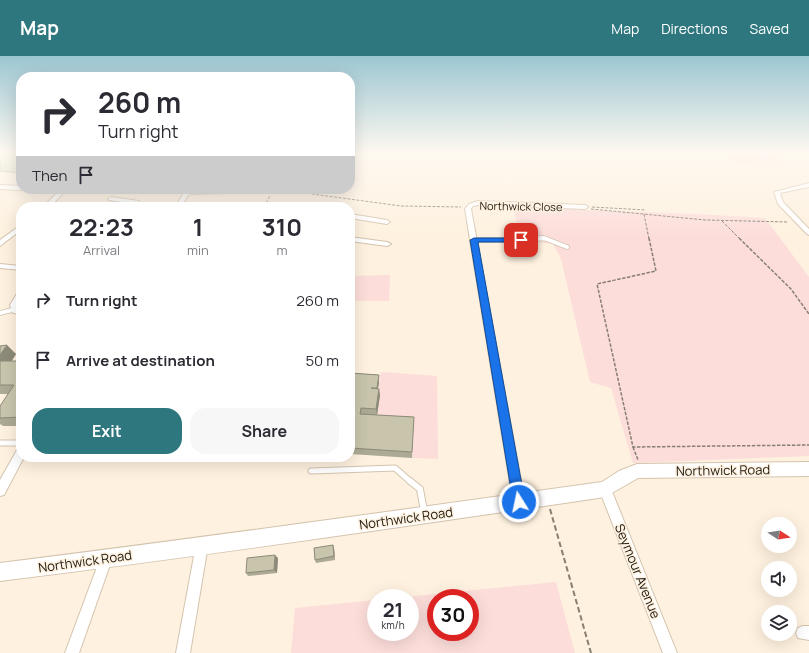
<!DOCTYPE html>
<style>
body{margin:0;font-family:Manrope,sans-serif;background:#f7f7f7;color:#2b2b33;height:100vh;display:flex;flex-direction:column;font-size:15px;white-space:nowrap}
*{box-sizing:border-box;margin:0}
p{font-size:13px;color:#7c7c81}
.icon{flex:none;width:22px;height:22px;fill:none;stroke:currentColor;stroke-width:2;stroke-linecap:round;stroke-linejoin:round}
.map{position:relative;flex:1;overflow:hidden}
.panel{position:absolute;left:16px;top:146px;width:339px;height:260px;display:flex;flex-direction:column;background:#fff;border-radius:16px;box-shadow:0 4px 16px #0002}
.panel>*{flex:none}
.top-card{position:absolute;left:16px;top:16px;width:339px;height:122px;border-radius:16px;box-shadow:0 4px 16px #0002;background:#fff;color:#2b2b33;overflow:hidden}
.needle{width:26px;rotate:102deg}
.tools{position:absolute;left:761px;top:461px;display:grid;gap:8px}
.tools a{display:grid;place-items:center;width:36px;height:36px;border-radius:50%;background:#fff;box-shadow:0 4px 16px #0002;font-size:20px}
.speed{position:absolute;left:367px;top:533px;display:flex;gap:8px;font-size:20px;font-weight:700;text-align:center}
.speed>*{display:grid;place-content:center;width:52px;height:52px;border-radius:50%;background:#fff;box-shadow:0 4px 16px #0002;line-height:1}
.speed small{font-size:10px;font-weight:400}
.speed .limit{border:6px solid #d22;background:#fff;color:#111}
.pin{position:absolute;display:grid;place-items:center;width:34px;height:34px;color:#fff;margin:-17px;border-radius:8px;box-shadow:0 2px 6px #0006}
.me{position:absolute;width:44px;margin:-22px;rotate:350deg;stroke-linejoin:round;filter:drop-shadow(0 0 3px #0008)}
.turn{display:flex;align-items:center;gap:14px;height:84px;padding:0 16px;font-size:18px}
.turn .icon{width:52px;height:52px;stroke-width:2.5}
.turn b{display:block;font-size:28px;line-height:34px}
.then{display:flex;align-items:center;height:38px;padding:0 16px;background:#0003;gap:8px;font-size:15px}
.eta{display:flex;justify-content:space-evenly;align-items:center;height:68px;text-align:center}
.eta b{font-size:24px;font-weight:700;line-height:28px}
.cta{display:flex;gap:8px;margin-top:auto;padding:8px 16px}
.cta a{flex:1;height:46px;border-radius:16px;background:#2e777f;color:#fff;font-size:16px;font-weight:700;line-height:46px;text-align:center}
.cta a+a{background:#f7f7f7;color:#2b2b33}
ul{padding:0;list-style:none}
li{display:flex;align-items:center;gap:12px;height:60px;padding:0 16px}
li div{flex:1}
li b{display:block;font-size:15px}
li em{font-style:normal}
header{display:flex;align-items:center;gap:24px;box-sizing:border-box;height:56px;padding:0 20px;background:#2e777f;color:#fff}
header strong{font-size:19px}
nav{display:flex;gap:22px;margin-inline-start:auto;font-size:14px}
.map>svg:first-child{display:block}
.green{fill:#fcddda;fill-rule:evenodd}
.water{fill:#cbe1b2;stroke:#97a582}
.lines{fill:none;stroke-linecap:round;stroke-linejoin:round}
.lane-far3-casing{stroke:#d4c4ae;stroke-width:4.5}
.lane-far2-casing{stroke:#d4c4ae;stroke-width:5.5}
.lane-far1-casing{stroke:#d4c4ae;stroke-width:7}
.lane-casing{stroke:#d4c4ae;stroke-width:8}
.street-casing{stroke:#d4c4ae;stroke-width:2}
.secondary-casing{stroke:#d4c4ae;stroke-width:2}
.path-far2{stroke:#877f71;stroke-width:1;stroke-dasharray:3 1.5;stroke-linecap:butt}
.path-far1{stroke:#877f71;stroke-width:1.5;stroke-dasharray:3.5 1.5;stroke-linecap:butt}
.path{stroke:#877f71;stroke-width:2;stroke-dasharray:5.5 3;stroke-linecap:butt}
.lane-far3{stroke:#fff;stroke-width:3}
.lane-far2{stroke:#fff;stroke-width:4}
.lane-far1{stroke:#fff;stroke-width:5}
.lane{stroke:#fff;stroke-width:6}
.street{fill:#fff;fill-rule:evenodd}
.secondary{fill:#fff;fill-rule:evenodd}
.wall{fill:#aca994}
.shaded-wall{fill:#8c8a78}
.building{fill:#c8c5ac;stroke:#8c8a78}
.route{fill:#1a73e8;stroke:#114b97}
.labels{text-anchor:middle;dominant-baseline:central;stroke-width:3;stroke-linejoin:round;paint-order:stroke}
.street-label{font-size:11px;fill:#1f1a11;stroke:#fef1df}
.near-street-label{font-size:13px;fill:#1f1a11;stroke:#fef1df}
</style>
<header>
<strong>Map</strong>
<nav><a>Map</a><a>Directions</a><a>Saved</a></nav>
</header>
<div class="map">
<svg width="809" height="597" viewBox="0 0 809 597">
<rect width="100%" height="100%" fill="#fef1df"/>
<!-- green -->
<g class="green">
<path d="M727,100L778,101L787,109L735,108Z"/>
<path d="M513,151C597,155 681,156 765,162L809,221V400L633,407L611,332L590,326L561,203L553,188L521,184Z"/>
<path d="M390,219L389,245H350V220Z"/>
<path d="M381,316L437,320L438,403L412,402L414,367L362,359L377,338Z"/>
<path d="M556,526L575,597H291L295,552L376,544V576H410V542H394ZM436,542H470V576H436Z"/>
</g>
<!-- water -->
<path class="water" d="M0,98H21V117L0,115Z"/>
<g class="lines">
<!-- lane-far3 casing -->
<g class="lane-far3-casing">
<path id="lane-far3" d="M532,183H547"/>
</g>
<!-- lane-far2 casing -->
<g class="lane-far2-casing">
<g id="lane-far2">
<path d="M544,182L567,191"/>
<path d="M474,184H521L543,182"/>
<path d="M0,257L16,253"/>
</g>
</g>
<!-- lane-far1 casing -->
<g class="lane-far1-casing">
<g id="lane-far1">
<path d="M0,387H21"/>
<path d="M311,415L395,412L411,426"/>
</g>
</g>
<!-- lane casing -->
<g class="lane-casing">
<path id="lane" d="M410,425L420,433L424,455"/>
</g>
<!-- street casing -->
<g class="street-casing">
<g id="street">
<path d="M809,127V131L780,137L783,146L809,173V179L807,178L778,148L774,136Z"/>
<path d="M0,129L21,130V133H23L21,134L0,133Z"/>
<path d="M40,133H65L66,134L50,151H43L58,136L43,135Z"/>
<path d="M235,133L271,134L268,136L191,138L188,139L181,151H175L184,137L188,135Z"/>
<path d="M111,141L139,145L142,151H136L134,148L109,144L108,143Z"/>
<path d="M478,145L585,149L588,151L585,153L478,149L473,150L471,153L525,446L523,450L519,452L515,450L513,446L465,153L469,148Z"/>
<path d="M350,158L387,164L390,166L387,168L350,162Z"/>
<path d="M21,169V174L0,190V184Z"/>
<path d="M350,181L387,186L391,188L387,190L350,185Z"/>
<path d="M0,208L21,210V214L0,212Z"/>
<path d="M21,235V244L18,249L19,252H21V258L13,257L10,249L18,236Z"/>
<path d="M21,392V401H24L4,439L0,440V424L17,394Z"/>
<path d="M605,428L609,429L611,433L677,597H663L599,433L601,429Z"/>
<path d="M202,483L206,485L208,489L190,597H176L196,489L198,485Z"/>
<path d="M106,497L110,499L112,503L79,597H65L100,503L102,499Z"/>
<path d="M803,570H809V584L798,582L796,577L798,572Z"/>
</g>
</g>
<!-- secondary casing -->
<g class="secondary-casing">
<path id="secondary" d="M809,406V420L638,422L605,441C404,471 202,500 0,525V507C201,482 402,454 602,426L619,415L637,408Z"/>
</g>
<!-- path-far2 -->
<g class="path-far2">
<path d="M137,133L181,135"/>
<path d="M71,134L80,133"/>
<path d="M276,135H290L401,150L461,151"/>
<path d="M264,151L270,140"/>
<path d="M592,151L646,154"/>
<path d="M591,153L705,164L788,166"/>
<path d="M644,158L649,183"/>
<path d="M722,165L740,183"/>
</g>
<!-- path-far1 -->
<g class="path-far1">
<path d="M649,182L656,215L597,228L633,391L809,389"/>
<path d="M739,182L791,233L809,258"/>
<path d="M633,391L638,404"/>
</g>
<!-- path -->
<path class="path" d="M550,453L591,597"/>
<!-- lane-far3 -->
<use href="#lane-far3" class="lane-far3"/>
<!-- lane-far2 -->
<use href="#lane-far2" class="lane-far2"/>
<!-- lane-far1 -->
<use href="#lane-far1" class="lane-far1"/>
<!-- lane -->
<use href="#lane" class="lane"/>
<!-- street -->
<use href="#street" class="street"/>
<!-- secondary -->
<use href="#secondary" class="secondary"/>
</g>
<!-- wall -->
<g class="wall">
<path d="M0,290L16,298L12,305H21V370H3L0,368V350L8,338H0Z"/>
<path d="M350,317L379,319V326L378,333L380,339L377,359L414,361L412,402L350,398Z"/>
<path d="M333,489L334,492L335,504L316,507L315,504Z"/>
<path d="M278,502L277,517L248,520L246,517Z"/>
</g>
<!-- shaded-wall -->
<g class="shaded-wall">
<path d="M7,289L16,298L5,314L0,309V299Z"/>
<path d="M379,319V326L377,338V332Z"/>
<path d="M379,333L380,339L377,359L376,353Z"/>
<path d="M333,489L334,492L335,504L334,500Z"/>
<path d="M275,499L278,502L277,517L274,514Z"/>
</g>
<!-- building -->
<g class="building">
<path d="M7,289L0,299V290Z"/>
<path d="M0,305H21V361L0,362V350L14,329H0Z"/>
<path d="M350,317L379,319L377,332H371L379,333L376,353L361,352L360,358L414,361L412,396L350,392Z"/>
<path d="M333,489L334,500L315,504L314,492Z"/>
<path d="M275,499L274,514L246,517L247,502Z"/>
</g>
<!-- sky -->
<linearGradient id="sky" x2="0" y2="1"><stop stop-color="#9cc6d2"/><stop offset="0.54" stop-color="#fff9f1"/><stop offset="1" stop-color="#fff9f1" stop-opacity="0"/></linearGradient>
<rect width="809" height="181" fill="url(#sky)"/>
<!-- route -->
<path class="route" d="M521,182L524,183V186H478L525,446L523,450L519,451L515,450L513,446L470,184L474,182Z"/>
<g class="labels">
<!-- street labels -->
<g class="street-label">
<text transform="translate(521 150) rotate(1)">Northwick Close</text>
</g>
<!-- near-street labels -->
<g class="near-street-label">
<text transform="translate(723 414) rotate(-1)">Northwick Road</text>
<text transform="translate(406 462) rotate(-8)">Northwick Road</text>
<text transform="translate(85 505) rotate(-8)">Northwick Road</text>
<text transform="translate(638 515) rotate(68)">Seymour Avenue</text>
</g>
</g>
</svg>
<div class="tools">
<a><svg class="needle" viewBox="-14 -14 28 28"><path d="M0-13l5 13h-10z" fill="#e53935"/><path d="M0 13l5-13h-10z" fill="#7c7c81"/></svg></a>
<a><svg class="icon" aria-label="sound" viewBox="0 0 24 24"><path d="M4 9h4l5-4v14l-5-4H4zM17 9q2 3 0 6"/></svg></a>
<a><svg class="icon" aria-label="layers" viewBox="0 0 24 24"><path d="M12 4l9 5-9 5-9-5zM3 14l9 5 9-5"/></svg></a>
</div>
<div class="speed"><div>21<small>km/h</small></div><div class="limit">30</div></div>
<div class="pin" style="left:521px;top:184px;background:#d93025"><svg class="icon" aria-label="arrive" viewBox="0 0 24 24"><path d="M6 21V4h12l-3 4 3 4H6"/></svg></div>
<svg class="me" style="left:519px;top:446px" viewBox="-20 -20 40 40"><circle r="17" fill="#1a73e8" stroke="#fff" stroke-width="3"/><path d="M0-11L8 9 0 5-8 9z" fill="#fff"/></svg>
<div class="top-card">
<div class="turn"><svg class="icon" aria-label="right" viewBox="0 0 24 24"><path d="M7 20v-9h11M14 6l5 5-5 5"/></svg><div><b>260 m</b>Turn right</div></div>
<div class="then">Then<svg class="icon" aria-label="arrive" viewBox="0 0 24 24"><path d="M6 21V4h12l-3 4 3 4H6"/></svg></div>
</div>
<section class="panel">
<div class="eta">
<div><b>22:23</b><p>Arrival</p></div>
<div><b>1</b><p>min</p></div>
<div><b>310</b><p>m</p></div>
</div>
<ul>
<li><svg class="icon" aria-label="right" viewBox="0 0 24 24"><path d="M7 20v-9h11M14 6l5 5-5 5"/></svg><div><b>Turn right</b></div><em>260 m</em></li>
<li><svg class="icon" aria-label="arrive" viewBox="0 0 24 24"><path d="M6 21V4h12l-3 4 3 4H6"/></svg><div><b>Arrive at destination</b></div><em>50 m</em></li>
</ul>
<div class="cta"><a>Exit</a><a>Share</a></div>
</section>
</div>
